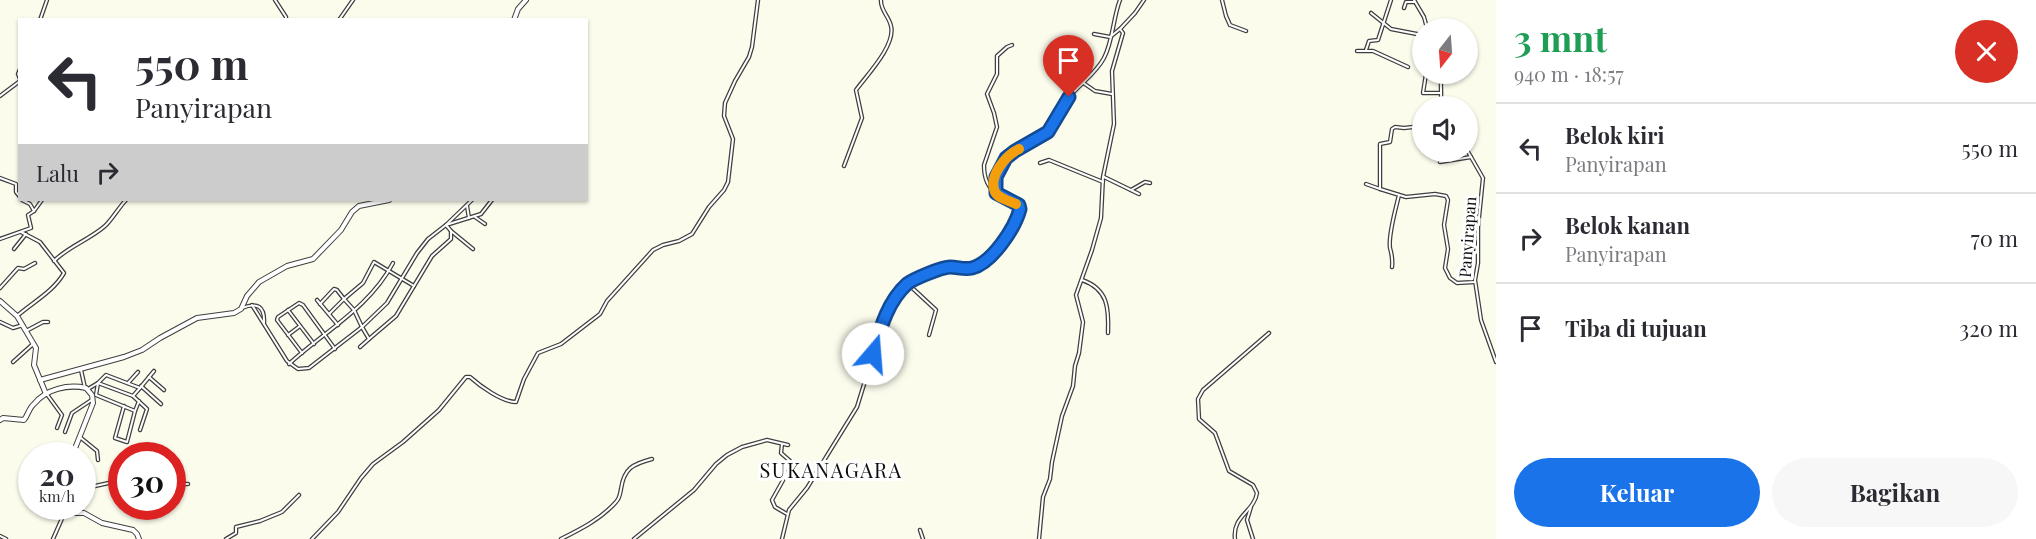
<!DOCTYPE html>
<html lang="id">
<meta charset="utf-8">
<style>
body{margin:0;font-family:"Playfair Display",serif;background:#f7f7f7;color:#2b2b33;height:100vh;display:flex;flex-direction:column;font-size:22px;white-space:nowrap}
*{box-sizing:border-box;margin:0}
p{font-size:20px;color:#7c7c81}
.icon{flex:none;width:33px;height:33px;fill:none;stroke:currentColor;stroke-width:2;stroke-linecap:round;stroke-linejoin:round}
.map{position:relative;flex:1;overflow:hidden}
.drawer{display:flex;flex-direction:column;background:#fff;width:540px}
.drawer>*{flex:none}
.guide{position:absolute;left:18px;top:18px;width:570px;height:183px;border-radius:0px;box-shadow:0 2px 4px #0004;background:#fff;color:#2b2b33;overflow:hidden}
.needle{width:39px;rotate:197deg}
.tools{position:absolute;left:1412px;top:18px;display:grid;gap:12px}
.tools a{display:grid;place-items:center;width:66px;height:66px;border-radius:50%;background:#fff;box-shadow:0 2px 4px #0004;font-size:30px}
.speed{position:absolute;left:18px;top:442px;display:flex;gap:12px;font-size:30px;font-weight:700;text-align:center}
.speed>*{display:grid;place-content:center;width:78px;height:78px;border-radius:50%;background:#fff;box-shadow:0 2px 4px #0004;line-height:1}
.speed small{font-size:15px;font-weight:400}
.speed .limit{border:9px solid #d22;background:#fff;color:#111}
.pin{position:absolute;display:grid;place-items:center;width:51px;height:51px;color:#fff;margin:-62px -26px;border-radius:50% 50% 50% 0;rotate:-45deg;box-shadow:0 0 6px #0007}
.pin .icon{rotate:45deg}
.me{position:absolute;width:66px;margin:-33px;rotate:18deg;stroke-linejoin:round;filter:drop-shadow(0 0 4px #0008)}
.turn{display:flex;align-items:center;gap:21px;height:126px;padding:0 18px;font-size:27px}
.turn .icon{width:78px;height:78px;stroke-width:2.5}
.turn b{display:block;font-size:42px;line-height:51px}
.then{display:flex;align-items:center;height:57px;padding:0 18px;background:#0003;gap:12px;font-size:22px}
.round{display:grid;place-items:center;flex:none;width:63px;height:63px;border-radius:32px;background:#f7f7f7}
.summary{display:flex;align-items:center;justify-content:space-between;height:102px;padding:0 18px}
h1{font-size:36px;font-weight:700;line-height:45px;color:#1e9e55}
.primary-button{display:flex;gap:12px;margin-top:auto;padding:12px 18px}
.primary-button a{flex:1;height:69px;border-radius:36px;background:#1a73e8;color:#fff;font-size:24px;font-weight:700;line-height:69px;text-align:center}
.primary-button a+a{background:#f7f7f7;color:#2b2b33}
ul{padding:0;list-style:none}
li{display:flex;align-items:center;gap:18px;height:90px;padding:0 18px;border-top:2px solid #e1e1e2}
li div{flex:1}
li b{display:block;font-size:22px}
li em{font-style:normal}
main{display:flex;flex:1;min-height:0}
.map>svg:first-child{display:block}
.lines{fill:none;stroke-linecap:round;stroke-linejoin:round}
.minor-casing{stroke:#3f3f3f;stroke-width:4.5}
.tertiary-casing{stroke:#3f3f3f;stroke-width:6}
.minor{stroke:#fff;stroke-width:2}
.tertiary{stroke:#fff;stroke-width:4}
.route-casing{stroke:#114b97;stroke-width:15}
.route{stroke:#1a73e8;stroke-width:10}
.slow{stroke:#f59e0b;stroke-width:10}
.labels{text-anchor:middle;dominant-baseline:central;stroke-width:6;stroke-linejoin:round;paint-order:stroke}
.street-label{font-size:16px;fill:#0c0c0c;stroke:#fff}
.quarter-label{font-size:20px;letter-spacing:1.5px;fill:#0c0c0c;stroke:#fff}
</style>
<main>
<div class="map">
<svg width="1496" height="539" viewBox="0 0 1496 539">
<rect width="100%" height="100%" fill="#fcfced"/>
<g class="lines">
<!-- minor casing -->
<g class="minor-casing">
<g id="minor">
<path d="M275,0L286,17V20"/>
<path d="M1222,0L1226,16L1230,25L1246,31"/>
<path d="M1414,0L1424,17L1427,28"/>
<path d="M1404,8L1406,2H1415"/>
<path d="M1371,13L1391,29L1422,35"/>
<path d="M40,20L47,0"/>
<path d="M339,20L353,0"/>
<path d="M1120,29L1135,13L1144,0"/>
<path d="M1366,50L1369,41L1378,40L1391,0"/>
<path d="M1357,51H1373L1408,67"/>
<path d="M20,69L18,74L20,79"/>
<path d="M1426,74L1423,93H1441"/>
<path d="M1440,74C1442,85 1440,95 1442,106"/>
<path d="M1082,82L1095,91L1112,94"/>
<path d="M0,96L20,81"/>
<path d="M1422,126L1404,128L1395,127L1392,129L1390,142L1380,144V189L1406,197L1435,194L1446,196L1448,200L1444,225L1448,249L1445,268L1450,278L1457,283L1475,282"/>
<path d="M1467,150L1483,178L1478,227V263L1475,280L1481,320L1496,362"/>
<path d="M1440,162L1471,157"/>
<path d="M1040,163L1049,160L1103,182"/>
<path d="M844,166L862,118L856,90C867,75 896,45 891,26C889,16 880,10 881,0"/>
<path d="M1104,177L1139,194"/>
<path d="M0,178L16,184V192L20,197"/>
<path d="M1366,184L1380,189"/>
<path d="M1131,190L1145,182L1150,183"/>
<path d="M996,193C987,187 984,176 984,165L997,127L994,113L987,94L997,74V56L1007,47L1012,45"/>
<path d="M22,200L30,204L34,211"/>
<path d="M467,206L469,218"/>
<path d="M475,217L485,224"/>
<path d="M451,231L473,249"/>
<path d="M0,239L31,228L28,215L34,211L42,200"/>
<path d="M14,249L26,234"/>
<path d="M54,261C69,246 89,240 105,226C111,221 120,206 126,200"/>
<path d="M1392,267C1393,259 1392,255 1390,248C1388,235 1396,208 1399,195"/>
<path d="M1082,280C1108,289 1109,308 1108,333"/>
<path d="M908,284L936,310L929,335"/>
<path d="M0,288L18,268L24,269L35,263"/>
<path d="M317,300L338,325"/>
<path d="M320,304L334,289L337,290L344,299L363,283L374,262L414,286"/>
<path d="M252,305L287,361L298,369L309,368L362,327L369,339L396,316L432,256L451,239V231L446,225L472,200"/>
<path d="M242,308C257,302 265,306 264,323"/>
<path d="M288,310L314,344"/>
<path d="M329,314L344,299L354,310L362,327L387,303L417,253L428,239L446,225L481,214L492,200"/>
<path d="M17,316C33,302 53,292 64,273L40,242L21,232"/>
<path d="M0,322L13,328L23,325"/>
<path d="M26,331L43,322H48"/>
<path d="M288,335L300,326"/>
<path d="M360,347L369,339"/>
<path d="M302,353L277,320L278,317L299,303L303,305L335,349"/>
<path d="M13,362L33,344"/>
<path d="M289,364C325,331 370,307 393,263"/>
<path d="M81,370L85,388"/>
<path d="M149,377L164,390"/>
<path d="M128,383L138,372"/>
<path d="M141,386L161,404"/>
<path d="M88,389L98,383L106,375L140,388L154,371"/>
<path d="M46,393L62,415L57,428"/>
<path d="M133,396L147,409L140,430"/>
<path d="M124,406L115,438L127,442L135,411L96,395L98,383L133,396L140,388"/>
<path d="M135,411L139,401"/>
<path d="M65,432L72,413L93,399"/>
<path d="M81,438L97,451L98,460"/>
<path d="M782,444L781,453L790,461L791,466L772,500L775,507L787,514"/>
<path d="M172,489L179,484H188"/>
<path d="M82,495L95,486L118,481L122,479"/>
<path d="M1251,507L1247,520L1253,539"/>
<path d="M61,509L68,507"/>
<path d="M920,530L923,539"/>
<path d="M0,536L6,539"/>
<path d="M53,539L64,514"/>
<path d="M226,539L236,533V527L260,521L282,512L299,495"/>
<path d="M312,539L338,512L361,478L373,464L403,442L439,410L466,377H470C480,386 502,402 516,402L524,379L538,353L561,344L600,314L607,301L653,250L663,245L679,241L692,234L709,207L724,190L728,182L733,139L724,116L725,103L735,81L749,57L752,47L758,0"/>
<path d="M561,539C581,529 601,519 616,502C620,498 620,494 621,489C624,468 633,464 652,459"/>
<path d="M634,539L694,490L716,464L727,455L742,447L767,440L788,445"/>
<path d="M782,539L789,510L807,488L857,407L883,323L898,295L912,281L943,268H971L988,259L1001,245L1020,209L1019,205L996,193C986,153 1029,150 1049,132C1057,124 1060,109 1067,100C1078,85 1095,75 1104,58C1113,41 1113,18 1120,0"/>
<path d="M1039,539L1043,497L1050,479L1052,462L1062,416L1073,386L1075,366L1079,353L1083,322L1076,295L1092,250L1101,218L1103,177L1114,124L1112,71L1123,33L1120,29L1110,37L1094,34"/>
<path d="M1235,539C1232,516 1254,512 1257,493L1253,485L1229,471L1215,433L1199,419L1198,399L1203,390L1269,333"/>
</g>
</g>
<!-- tertiary casing -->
<g class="tertiary-casing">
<g id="tertiary">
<path d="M514,20L518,9L526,0"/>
<path d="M0,301L17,316L36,348L34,365L46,394"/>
<path d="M40,380L124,357L142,350L160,338L197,318L234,313L241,309L247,296L259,282L287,266L313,259L341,230L352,212L359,206L389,200"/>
<path d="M0,420L3,418L24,420C28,415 29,408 34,404C46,389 68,384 86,388L92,395L93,403L72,456"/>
<path d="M58,507L64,513H84L102,523L133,530L137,534L139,539"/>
</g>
</g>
<!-- minor -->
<use href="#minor" class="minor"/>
<!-- tertiary -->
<use href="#tertiary" class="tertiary"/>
</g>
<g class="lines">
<!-- route casing -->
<g class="route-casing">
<path id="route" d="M873,354C880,330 887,302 907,284C913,279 942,267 950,267C958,267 964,270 972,268C992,263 1015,228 1020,209L1019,205L996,193V177L1006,158L1015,151L1048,132L1069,97"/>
</g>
<!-- route -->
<use href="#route" class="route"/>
<!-- slow -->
<path class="slow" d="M1016,204C1010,201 999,199 995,192C988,176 1006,155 1019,149"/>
</g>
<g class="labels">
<!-- street labels -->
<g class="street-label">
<text transform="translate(1467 237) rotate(-86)">Panyirapan</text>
</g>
<!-- quarter labels -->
<g class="quarter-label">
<text x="831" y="469">SUKANAGARA</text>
</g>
</g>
</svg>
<div class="tools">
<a><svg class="needle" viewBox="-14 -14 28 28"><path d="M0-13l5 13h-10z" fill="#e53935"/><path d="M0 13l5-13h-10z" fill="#7c7c81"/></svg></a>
<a><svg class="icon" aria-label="sound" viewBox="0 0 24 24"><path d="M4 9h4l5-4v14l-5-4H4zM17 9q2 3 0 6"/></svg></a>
</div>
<div class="speed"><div>20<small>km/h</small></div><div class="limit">30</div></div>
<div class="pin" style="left:1069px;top:97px;background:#d93025"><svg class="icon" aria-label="arrive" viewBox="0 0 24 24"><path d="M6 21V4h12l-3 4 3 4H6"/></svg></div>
<svg class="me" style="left:873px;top:354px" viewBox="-20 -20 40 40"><circle r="19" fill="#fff"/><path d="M0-13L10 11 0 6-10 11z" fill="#1a73e8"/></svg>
<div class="guide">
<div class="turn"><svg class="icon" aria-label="left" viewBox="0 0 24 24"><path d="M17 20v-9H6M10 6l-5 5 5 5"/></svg><div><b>550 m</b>Panyirapan</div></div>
<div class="then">Lalu<svg class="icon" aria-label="right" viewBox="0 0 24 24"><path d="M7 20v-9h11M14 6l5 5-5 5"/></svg></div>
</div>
</div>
<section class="drawer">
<div class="summary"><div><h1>3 mnt</h1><p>940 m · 18:57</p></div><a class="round" style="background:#d93025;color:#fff"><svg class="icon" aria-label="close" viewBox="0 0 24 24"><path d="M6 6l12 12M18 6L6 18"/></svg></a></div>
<ul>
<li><svg class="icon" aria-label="left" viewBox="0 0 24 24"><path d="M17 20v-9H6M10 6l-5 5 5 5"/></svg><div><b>Belok kiri</b><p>Panyirapan</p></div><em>550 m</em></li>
<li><svg class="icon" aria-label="right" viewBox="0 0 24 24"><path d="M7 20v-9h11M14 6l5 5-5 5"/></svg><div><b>Belok kanan</b><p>Panyirapan</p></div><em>70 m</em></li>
<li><svg class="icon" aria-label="arrive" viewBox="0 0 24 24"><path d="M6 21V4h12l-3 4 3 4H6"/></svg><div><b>Tiba di tujuan</b></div><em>320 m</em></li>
</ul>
<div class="primary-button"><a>Keluar</a><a>Bagikan</a></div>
</section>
</main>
